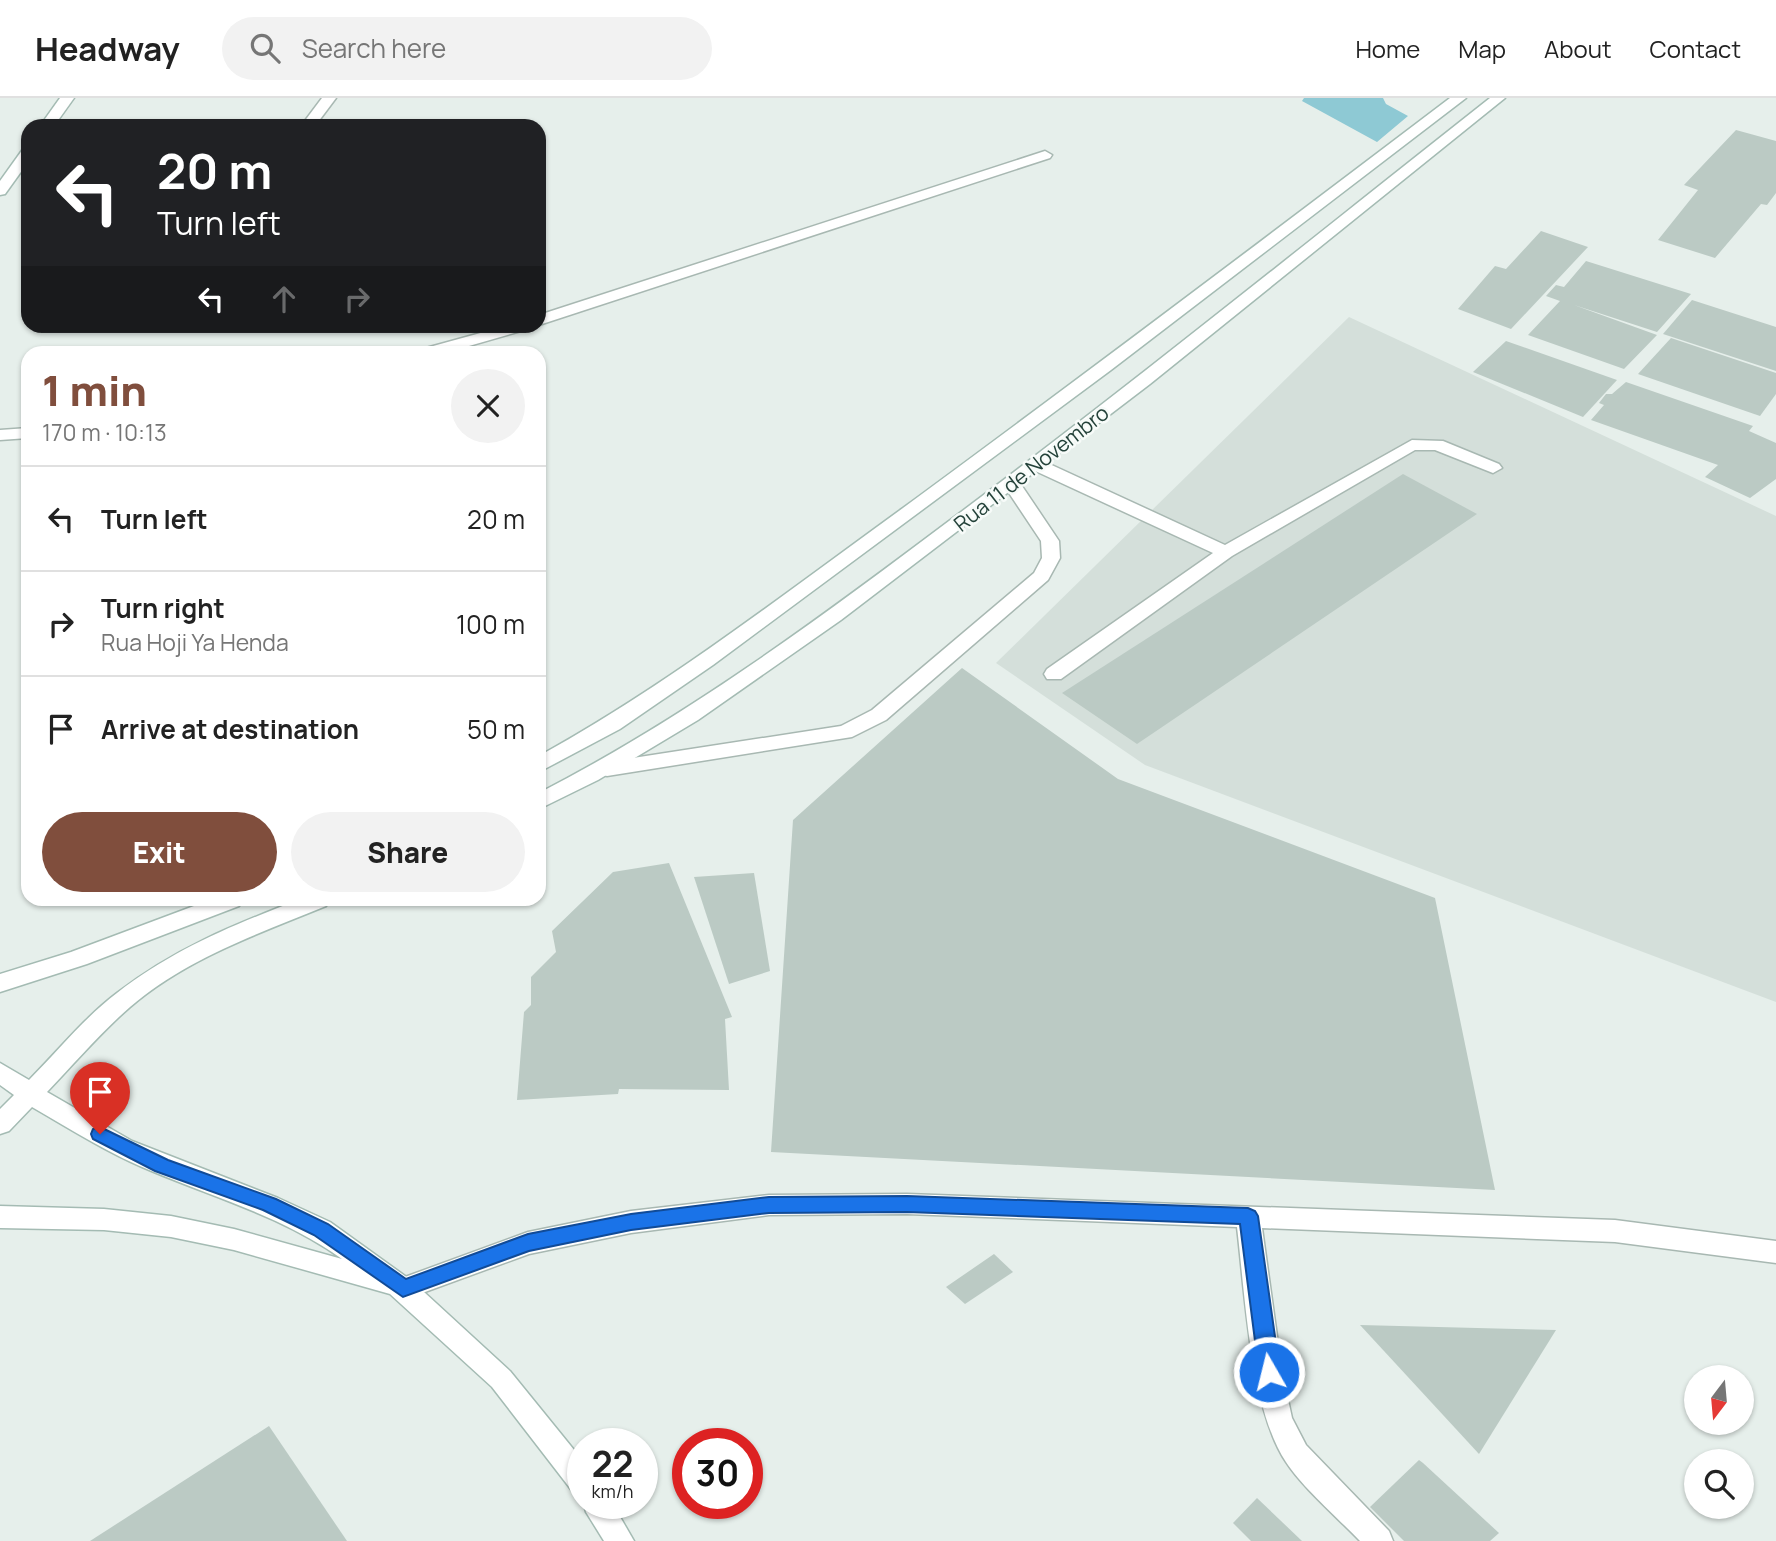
<!DOCTYPE html>
<meta charset="utf-8">
<style>
body{margin:0;font-family:Manrope,sans-serif;background:#f2f2f2;color:#222;height:100vh;display:flex;flex-direction:column;font-size:26px;white-space:nowrap}
*{box-sizing:border-box;margin:0}
p{font-size:23px;color:#767676}
.icon{flex:none;width:38px;height:38px;fill:none;stroke:currentColor;stroke-width:2;stroke-linecap:round;stroke-linejoin:round}
.map{position:relative;flex:1;overflow:hidden}
.panel{position:absolute;left:21px;top:248px;width:525px;height:560px;display:flex;flex-direction:column;background:#fff;border-radius:21px;box-shadow:0 2px 5px #0004}
.panel>*{flex:none}
.hud{position:absolute;left:21px;top:21px;width:525px;height:214px;border-radius:21px;box-shadow:0 2px 5px #0004;background:#202124;color:#fff;overflow:hidden}
.needle{width:46px;rotate:196deg}
.fabs{position:absolute;left:1684px;top:1267px;display:grid;gap:14px}
.fabs a{display:grid;place-items:center;width:70px;height:70px;border-radius:50%;background:#fff;box-shadow:0 2px 5px #0004;font-size:35px}
.speed{position:absolute;left:567px;top:1330px;display:flex;gap:14px;font-size:35px;font-weight:700;text-align:center}
.speed>*{display:grid;place-content:center;width:91px;height:91px;border-radius:50%;background:#fff;box-shadow:0 2px 5px #0004;line-height:1}
.speed small{font-size:18px;font-weight:400}
.speed .limit{border:10px solid #d22;background:#fff;color:#111}
.pin{position:absolute;display:grid;place-items:center;width:60px;height:60px;color:#fff;margin:-72px -30px;border-radius:50% 50% 50% 0;rotate:-45deg;box-shadow:0 0 7px #0007}
.pin .icon{rotate:45deg}
.me{position:absolute;width:77px;margin:-38px;rotate:352deg;stroke-linejoin:round;filter:drop-shadow(0 0 5px #0008)}
.turn{display:flex;align-items:center;gap:24px;height:147px;padding:0 21px;font-size:32px}
.turn .icon{width:91px;height:91px;stroke-width:2.5}
.turn b{display:block;font-size:49px;line-height:60px}
.lanes{display:flex;align-items:center;height:66px;padding:0 21px;background:#0003;justify-content:center;gap:35px;direction:ltr}
.lanes .off{opacity:.35}
.round{display:grid;place-items:center;flex:none;width:74px;height:74px;border-radius:37px;background:#f2f2f2}
.overview{display:flex;align-items:center;justify-content:space-between;height:119px;padding:0 21px}
h1{font-size:42px;font-weight:800;line-height:52px;color:#804e3d}
.button{display:flex;gap:14px;margin-top:auto;padding:14px 21px}
.button a{flex:1;height:80px;border-radius:42px;background:#804e3d;color:#fff;font-size:28px;font-weight:800;line-height:80px;text-align:center}
.button a+a{background:#f2f2f2;color:#222}
ul{padding:0;list-style:none}
li{display:flex;align-items:center;gap:21px;height:105px;padding:0 21px;border-top:2px solid #e0e0e0}
li div{flex:1}
li b{display:block;font-size:26px}
li em{font-style:normal}
header{display:flex;align-items:center;gap:42px;box-sizing:border-box;height:98px;padding:0 35px;background:#fff;border-bottom:2px solid #e0e0e0}
header strong{font-size:33px}
nav{display:flex;gap:38px;margin-inline-start:auto;font-size:24px}
.search{width:490px;height:63px;background:#f2f2f2;display:flex;align-items:center;gap:18px;box-sizing:border-box;padding:0 24px;border-radius:38px;color:#767676;font-size:26px}
.map>svg:first-child{display:block}
.built{fill:#d4dfda}
.water{fill:#8ec9d4}
.building{fill:#bbcac4}
.lines{fill:none;stroke-linecap:round;stroke-linejoin:round}
.service-casing{stroke:#a8b8b2;stroke-width:3}
.minor-casing{stroke:#a8b8b2;stroke-width:3}
.secondary-casing{stroke:#a4bbb3;stroke-width:3}
.service{fill:#fff;fill-rule:evenodd}
.minor{fill:#fff;fill-rule:evenodd}
.secondary{fill:#fff;fill-rule:evenodd}
.route{fill:#1a73e8;stroke:#114b97;stroke-width:2}
.labels{text-anchor:middle;dominant-baseline:central;stroke-width:5;stroke-linejoin:round;paint-order:stroke}
.street-label{font-size:21px;fill:#24423a;stroke:#f7fbf9}
</style>
<header>
<strong>Headway</strong>
<div class="search"><svg class="icon" aria-label="search" viewBox="0 0 24 24"><circle cx="10" cy="10" r="6"/><path d="M15 15l6 6"/></svg>Search here</div>
<nav><a>Home</a><a>Map</a><a>About</a><a>Contact</a></nav>
</header>
<div class="map">
<svg width="1776" height="1443" viewBox="0 0 1776 1443">
<rect width="100%" height="100%" fill="#e6efeb"/>
<!-- built -->
<path class="built" d="M1349,219L1776,418V904L1145,667L996,565Z"/>
<!-- water -->
<path class="water" d="M1304,0H1383L1386,6L1408,18L1377,44L1302,3Z"/>
<!-- building -->
<g class="building">
<path d="M1736,32L1776,43V95L1767,107L1761,106L1715,160L1658,142L1698,92L1684,87Z"/>
<path d="M1541,133L1588,149L1511,231L1458,211L1495,168L1506,171Z"/>
<path d="M1586,163L1691,196L1657,234L1574,207L1657,237L1624,271L1528,237L1560,203L1546,198L1556,187L1564,189Z"/>
<path d="M1692,202L1776,229V273L1663,236Z"/>
<path d="M1671,240L1776,275V296L1760,318L1638,276Z"/>
<path d="M1506,243L1617,282L1583,319L1473,274Z"/>
<path d="M1626,284L1753,328L1749,333L1776,345V381L1750,400L1705,379L1718,367L1591,322L1604,307L1599,305L1606,296H1612Z"/>
<path d="M1403,376L1477,416L1137,646L1062,595Z"/>
<path d="M962,570L1118,681L1435,800L1495,1092L771,1054L793,722Z"/>
<path d="M669,765L732,919L725,921L729,992L619,991L618,996L517,1002L524,914L531,907V879L556,854L552,833L613,774Z"/>
<path d="M754,775L770,873L729,886L694,779Z"/>
<path d="M994,1156L1013,1174L965,1206L946,1189Z"/>
<path d="M1360,1227L1556,1232L1479,1356Z"/>
<path d="M269,1328L347,1443H90Z"/>
<path d="M1419,1362L1423,1365L1499,1435L1490,1443H1404L1370,1409Z"/>
<path d="M1257,1400L1302,1443H1251L1233,1425Z"/>
</g>
<g class="lines">
<!-- service casing -->
<g class="service-casing">
<g id="service">
<path d="M322,0H336L315,28H301Z"/>
<path d="M1045,53L1052,57L1050,60L539,227V217Z"/>
<path d="M506,228H530L528,231L441,256H413L415,253Z"/>
<path d="M28,330V340L0,342V332Z"/>
<path d="M1412,342L1443,343L1499,366L1502,370L1493,375L1435,352H1415L1232,458L1061,581H1047L1044,576L1047,571L1213,455L1031,371L1028,367L1031,363H1043L1225,447Z"/>
<path d="M1012,381L1018,382L1059,443L1060,460L1048,482L886,622L852,639L607,678L600,676L597,671L600,666L607,664L841,628L872,612L1034,475L1042,460L1041,443L1003,386Z"/>
</g>
</g>
<!-- minor casing -->
<g class="minor-casing">
<path id="minor" d="M907,1096L1615,1122L1776,1143V1165L1615,1144L1262,1130L1282,1274L1292,1320L1306,1347L1389,1433L1393,1443H1360C1339,1421 1302,1389 1286,1364C1250,1310 1245,1195 1237,1129L907,1116L769,1117L631,1135L529,1156L403,1202L394,1199L390,1191L394,1183L528,1134L631,1113L769,1097Z"/>
</g>
<!-- secondary casing -->
<g class="secondary-casing">
<g id="secondary">
<path d="M60,0H74L54,28H40Z"/>
<path d="M1450,0H1466L1111,272L713,567L620,631L539,674V658C668,587 784,496 903,410C1087,275 1268,138 1450,0Z"/>
<path d="M1490,0H1505L1150,286L841,522L698,622L598,682L539,711V695C687,619 820,520 953,420C1135,284 1311,141 1490,0Z"/>
<path d="M28,50V64L5,96L0,97V83L23,51Z"/>
<path d="M210,802H242L239,808L87,866L0,894V876L71,854Z"/>
<path d="M298,802H329L326,808C258,836 187,860 130,909C100,935 74,966 47,994L132,1043L278,1100L330,1124L412,1183L510,1273L583,1363V1398L573,1394L492,1289L390,1196L234,1152L171,1139L104,1132L0,1130V1108L104,1111L171,1118L234,1131L342,1161C285,1120 219,1101 154,1074C111,1057 72,1032 32,1009L9,1033L0,1036V1011L14,997L0,987V965L29,982C57,954 85,919 117,895C174,851 231,828 298,802Z"/>
<path d="M583,1403L612,1405L634,1443H604L586,1414Z"/>
</g>
</g>
<!-- service -->
<use href="#service" class="service"/>
<!-- minor -->
<use href="#minor" class="minor"/>
<!-- secondary -->
<use href="#secondary" class="secondary"/>
</g>
<!-- route -->
<path class="route" d="M100,1029L168,1062L276,1101L328,1126L406,1181L528,1136L631,1116L769,1099L907,1098L1248,1110L1255,1113L1258,1118L1280,1274L1277,1280L1269,1283L1262,1280L1259,1274L1240,1126L907,1114L769,1115L631,1132L529,1153L403,1199L314,1137L263,1112L155,1073L93,1041L91,1036L93,1031Z"/>
<g class="labels">
<!-- street labels -->
<g class="street-label">
<text transform="translate(1031 370) rotate(-38)">Rua 11 de Novembro</text>
</g>
</g>
</svg>
<div class="fabs">
<a><svg class="needle" viewBox="-14 -14 28 28"><path d="M0-13l5 13h-10z" fill="#e53935"/><path d="M0 13l5-13h-10z" fill="#767676"/></svg></a>
<a><svg class="icon" aria-label="search" viewBox="0 0 24 24"><circle cx="10" cy="10" r="6"/><path d="M15 15l6 6"/></svg></a>
</div>
<div class="speed"><div>22<small>km/h</small></div><div class="limit">30</div></div>
<div class="pin" style="left:100px;top:1036px;background:#d93025"><svg class="icon" aria-label="arrive" viewBox="0 0 24 24"><path d="M6 21V4h12l-3 4 3 4H6"/></svg></div>
<svg class="me" style="left:1269px;top:1274px" viewBox="-20 -20 40 40"><circle r="17" fill="#1a73e8" stroke="#fff" stroke-width="3"/><path d="M0-11L8 9 0 5-8 9z" fill="#fff"/></svg>
<div class="hud">
<div class="turn"><svg class="icon" aria-label="left" viewBox="0 0 24 24"><path d="M17 20v-9H6M10 6l-5 5 5 5"/></svg><div><b>20 m</b>Turn left</div></div>
<div class="lanes"><svg class="icon" aria-label="left" viewBox="0 0 24 24"><path d="M17 20v-9H6M10 6l-5 5 5 5"/></svg><svg class="icon off" aria-label="ahead" viewBox="0 0 24 24"><path d="M12 20V5M6 11l6-6 6 6"/></svg><svg class="icon off" aria-label="right" viewBox="0 0 24 24"><path d="M7 20v-9h11M14 6l5 5-5 5"/></svg></div>
</div>
<section class="panel">
<div class="overview"><div><h1>1 min</h1><p>170 m · 10:13</p></div><a class="round"><svg class="icon" aria-label="close" viewBox="0 0 24 24"><path d="M6 6l12 12M18 6L6 18"/></svg></a></div>
<ul>
<li><svg class="icon" aria-label="left" viewBox="0 0 24 24"><path d="M17 20v-9H6M10 6l-5 5 5 5"/></svg><div><b>Turn left</b></div><em>20 m</em></li>
<li><svg class="icon" aria-label="right" viewBox="0 0 24 24"><path d="M7 20v-9h11M14 6l5 5-5 5"/></svg><div><b>Turn right</b><p>Rua Hoji Ya Henda</p></div><em>100 m</em></li>
<li><svg class="icon" aria-label="arrive" viewBox="0 0 24 24"><path d="M6 21V4h12l-3 4 3 4H6"/></svg><div><b>Arrive at destination</b></div><em>50 m</em></li>
</ul>
<div class="button"><a>Exit</a><a>Share</a></div>
</section>
</div>
